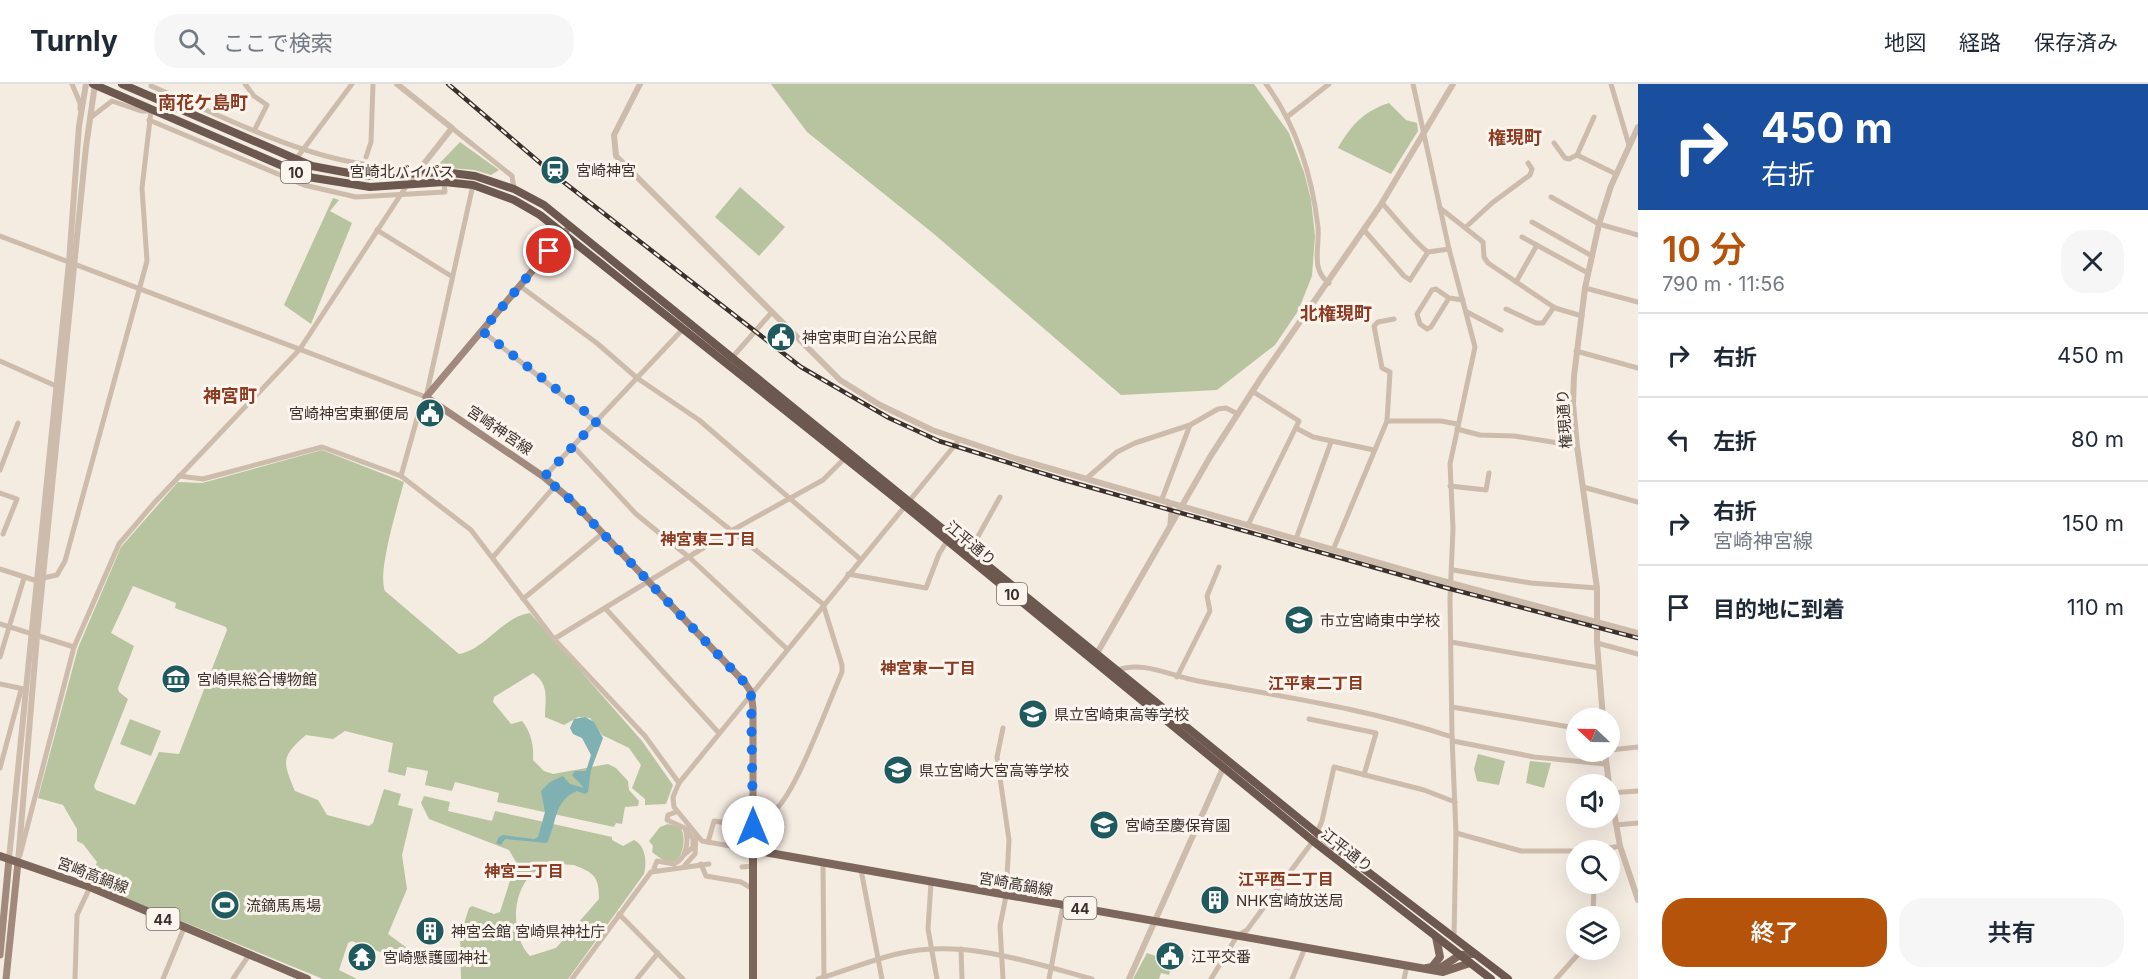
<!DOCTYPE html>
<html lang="ja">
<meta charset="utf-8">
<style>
body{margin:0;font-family:Inter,"Noto Sans JP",sans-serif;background:#f6f6f7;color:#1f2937;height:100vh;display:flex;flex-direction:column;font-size:22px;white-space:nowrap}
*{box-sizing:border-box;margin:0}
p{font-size:20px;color:#747a83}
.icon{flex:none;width:33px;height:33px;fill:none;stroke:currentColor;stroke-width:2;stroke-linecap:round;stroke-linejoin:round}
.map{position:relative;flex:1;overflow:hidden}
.sheet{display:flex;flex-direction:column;background:#fff;width:510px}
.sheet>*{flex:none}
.hud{background:#1a4fa0;color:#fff;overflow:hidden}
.needle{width:39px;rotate:292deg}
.fabs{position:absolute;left:1566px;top:624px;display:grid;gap:12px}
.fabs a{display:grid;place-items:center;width:54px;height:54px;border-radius:50%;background:#fff;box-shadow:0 6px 24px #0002;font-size:30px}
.pin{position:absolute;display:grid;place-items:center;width:51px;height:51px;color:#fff;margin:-26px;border:3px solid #fff;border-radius:50%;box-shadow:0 2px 6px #0007}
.me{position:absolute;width:66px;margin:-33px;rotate:0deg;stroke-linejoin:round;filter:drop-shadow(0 0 4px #0008)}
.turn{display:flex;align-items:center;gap:21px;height:126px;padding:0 24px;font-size:27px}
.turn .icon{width:78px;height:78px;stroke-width:2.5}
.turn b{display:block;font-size:42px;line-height:51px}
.round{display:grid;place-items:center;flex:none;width:63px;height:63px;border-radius:24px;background:#f6f6f7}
.head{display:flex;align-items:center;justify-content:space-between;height:102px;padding:0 24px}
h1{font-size:36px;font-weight:600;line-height:45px;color:#b45309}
.primary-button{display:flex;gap:12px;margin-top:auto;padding:12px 24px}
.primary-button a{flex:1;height:69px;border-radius:24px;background:#b45309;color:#fff;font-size:24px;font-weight:600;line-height:69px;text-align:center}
.primary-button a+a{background:#f6f6f7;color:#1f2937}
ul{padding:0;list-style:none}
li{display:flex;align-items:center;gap:18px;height:84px;padding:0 24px;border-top:2px solid #e0e1e3}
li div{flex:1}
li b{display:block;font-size:22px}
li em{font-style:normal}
header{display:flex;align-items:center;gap:36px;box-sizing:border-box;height:84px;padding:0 30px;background:#fff;border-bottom:2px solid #e0e1e3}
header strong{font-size:28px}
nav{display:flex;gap:33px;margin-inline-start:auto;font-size:21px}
.search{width:420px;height:54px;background:#f6f6f7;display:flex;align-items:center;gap:15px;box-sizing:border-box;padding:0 21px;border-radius:24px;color:#747a83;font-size:22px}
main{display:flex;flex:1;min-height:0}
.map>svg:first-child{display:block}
.green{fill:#b8c4a0;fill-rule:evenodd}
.water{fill:#7fb0b2}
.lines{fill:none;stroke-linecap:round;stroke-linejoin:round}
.minor{stroke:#cdbbac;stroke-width:5}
.tertiary{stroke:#cdbbac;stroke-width:6}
.secondary{stroke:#a18a7d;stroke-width:7}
.primary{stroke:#7d675c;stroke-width:8}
.trunk{stroke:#6c584f;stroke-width:8}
.rail-casing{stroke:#3b302b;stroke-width:4.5}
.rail{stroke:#fbf5ee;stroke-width:2;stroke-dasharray:7;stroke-linecap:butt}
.route{stroke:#1a73e8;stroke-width:10;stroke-dasharray:0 18}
.labels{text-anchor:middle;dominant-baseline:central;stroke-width:6;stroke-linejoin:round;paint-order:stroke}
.shield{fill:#fbf5ee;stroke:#756b66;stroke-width:1.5}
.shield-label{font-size:14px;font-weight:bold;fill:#3b302b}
.poi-label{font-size:15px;fill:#3b302b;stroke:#fbf5ee;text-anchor:start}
.street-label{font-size:15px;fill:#3b302b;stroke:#fbf5ee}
.neighbourhood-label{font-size:16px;font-weight:bold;fill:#8c3b22;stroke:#fbf5ee}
.quarter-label{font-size:18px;font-weight:bold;fill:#8c3b22;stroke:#fbf5ee}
</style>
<header>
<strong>Turnly</strong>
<div class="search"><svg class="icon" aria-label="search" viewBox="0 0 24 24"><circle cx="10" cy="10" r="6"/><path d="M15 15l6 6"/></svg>ここで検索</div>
<nav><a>地図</a><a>経路</a><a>保存済み</a></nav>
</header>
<main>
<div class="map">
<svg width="1638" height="895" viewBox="0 0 1638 895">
<rect width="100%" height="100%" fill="#f4ebe1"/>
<!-- green -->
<g class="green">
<path d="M771,0H1254L1289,49L1304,88L1311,116L1315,152L1312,192L1298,227L1275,261L1217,306L1121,311L934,150L807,48Z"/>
<path d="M1389,19L1406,36L1417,39L1418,47L1391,90L1338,64C1351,41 1364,27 1389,19Z"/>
<path d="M460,58L499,86L491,91L474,86L436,83Z"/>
<path d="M740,103L785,143L759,172L715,133Z"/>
<path d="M333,114L339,116L330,127L352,139L311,240L284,221Z"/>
<path d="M322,366L404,398C398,421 377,488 385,507L459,570C486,565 502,533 530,529L642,657L673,701L666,720L645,721V715L632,704L641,681L629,664L602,651L590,634L578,633L564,641L545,633C545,615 550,601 533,589L494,613L493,618L511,640L522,637C531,648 534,662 533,676L544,687L553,690L608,680L616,684L628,697L629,706L639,717L638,722L625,723L622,740L616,739L614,743L497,718L499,709L455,698L452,707L425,701L428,687L407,683L405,692L388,688L393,659L345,647L333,655L306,651C280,673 283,678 295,707L318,716L327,731L369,742L373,739L384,705L401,710L398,721L413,725L402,771L407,805L388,850L422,875L416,882L352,857L348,859L339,886L357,895H323L93,801L90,796L97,778L83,760L77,757V745L63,721L38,714L78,564L121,463L178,398L202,399ZM133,502L176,519L175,524L226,543L227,546L179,670L159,668L135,721L96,706L94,702L128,615L119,608L118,604L134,562L111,549Z"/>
<path d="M130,635L161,647L151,672L120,660Z"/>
<path d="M1478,670L1505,677L1499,701L1477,697L1474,685Z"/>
<path d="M1530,677L1551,679L1544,704L1526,699Z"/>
<path d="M424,712L450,718L448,727L492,737L495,727L612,753V756L623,762L634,756C646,762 647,778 644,790L568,895H461L460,852L469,824L472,822L494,830L500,828L516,778L509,766L429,735L421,719ZM574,781C594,789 599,792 599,815L556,864L530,872C508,850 511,794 545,782C554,779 565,781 574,781Z"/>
<path d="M668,740L680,743C687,751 684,780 669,778C663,777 656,771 652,768L653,762L649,757L660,743Z"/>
<path d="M1147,869L1173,878L1169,891L1161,889L1159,895H1133Z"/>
</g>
<!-- water -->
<path class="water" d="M585,633L594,638L603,654L591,686L588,708L585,710L577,707C553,717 557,740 547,759L505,755L501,761L496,759L499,753L503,751L534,755L538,753L545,728L541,707L550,698L563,692L570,700L584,704L572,691L575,687H586L591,671L582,654L573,650L570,644L574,635Z"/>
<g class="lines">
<!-- minor -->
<g class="minor">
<path d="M72,0L80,19V25"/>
<path d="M245,0L254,12L267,21L255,45"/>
<path d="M1266,0C1296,41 1312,92 1318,143C1320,162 1310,186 1329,199"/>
<path d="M1413,0L1449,165L1475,263L1450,380L1453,444L1450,515L1452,653L1456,749L1454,854"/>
<path d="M1611,0L1629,61"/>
<path d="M151,2C218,30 291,69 363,80L365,92"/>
<path d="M1287,33L1329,0"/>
<path d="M149,36L304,101L356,113L445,108L444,98"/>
<path d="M452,44L512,92L514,105"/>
<path d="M1554,59L1565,74L1569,75L1577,71L1594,33"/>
<path d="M1577,71L1616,90"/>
<path d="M366,73L371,58L373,0"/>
<path d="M296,75L352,0"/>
<path d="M1551,113L1599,140L1638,151"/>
<path d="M1382,119C1393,131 1418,162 1428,168"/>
<path d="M1440,124L1483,158L1484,173L1488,179L1555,224L1582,232"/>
<path d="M1532,138L1592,172"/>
<path d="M1466,143L1492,119L1530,91L1532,85L1528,79"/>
<path d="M377,146L451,192"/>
<path d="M1364,146L1404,192L1410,196L1428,168L1449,165"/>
<path d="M0,152L426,313"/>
<path d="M1522,153L1588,189"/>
<path d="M1516,198L1537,161"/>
<path d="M520,202L598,260L637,294L699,336L860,475"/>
<path d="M1585,204L1638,218"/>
<path d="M1449,214L1431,243L1427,245L1420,240L1417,230L1432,206L1436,205L1449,214L1463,216"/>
<path d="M1506,225L1536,239H1543L1554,223"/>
<path d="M1467,228L1501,246"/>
<path d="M482,247L823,520L842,581V588C829,617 796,709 775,726C768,731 761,730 753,730"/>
<path d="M1576,267L1638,284"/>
<path d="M730,276L772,228"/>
<path d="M0,277L56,302"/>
<path d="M1387,337H1441L1457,340"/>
<path d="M1296,344L1313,353L1374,366"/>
<path d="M1457,345L1480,351L1514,352L1577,362"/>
<path d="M573,362L636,430L690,474L787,565"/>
<path d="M0,386L18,339"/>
<path d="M179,392L203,395L322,363L401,392L471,446L554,555L645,652L679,699"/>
<path d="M401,392L418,331L426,313L473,101"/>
<path d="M544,393L683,245"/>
<path d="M1086,395L1117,368L1135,359L1190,341L1218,325L1226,324L1238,330"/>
<path d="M1450,402L1486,406L1489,389"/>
<path d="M1583,403L1638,418"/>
<path d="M0,409L17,415L3,450"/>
<path d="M1162,415L1190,341"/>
<path d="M1167,417L1171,427L1170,440"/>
<path d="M1248,441L1299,337L1252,307"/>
<path d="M1296,455L1331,358"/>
<path d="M971,465L1000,413"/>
<path d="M1333,466L1387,337L1390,288L1382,284L1374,242L1378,238L1394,235"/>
<path d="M493,473L555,402"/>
<path d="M0,485L34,496L57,491L65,477L147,177L142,104L151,27H141L112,17L90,34"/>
<path d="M1453,486L1531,499L1597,504"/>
<path d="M848,490L926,504L939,470L947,457"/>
<path d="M523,515L602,450"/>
<path d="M605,524L718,648"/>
<path d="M0,540L74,563"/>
<path d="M554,555L731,447L823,396L845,374"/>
<path d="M1451,558L1599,584"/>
<path d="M1597,559L1638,570"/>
<path d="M0,573L24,494"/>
<path d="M1118,586C1143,576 1173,593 1198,597C1284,613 1369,625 1452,653"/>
<path d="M1177,593L1210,527L1207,512L1219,483"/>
<path d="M0,600L24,605"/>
<path d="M1452,623L1576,644"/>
<path d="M1309,635L1376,649L1364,691"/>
<path d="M1453,657L1534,673L1605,680"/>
<path d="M1610,666L1638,663"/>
<path d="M0,684L21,606"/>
<path d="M1610,709L1638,707"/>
<path d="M1616,741L1638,739"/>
<path d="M1456,749L1521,767H1576"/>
<path d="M708,758L714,737L753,743"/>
<path d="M753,766L702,757L674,723L673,713L679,699L959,356"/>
<path d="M1599,766L1620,762"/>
<path d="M685,770L693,763V755L687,746"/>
<path d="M20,771L74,563L119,460L155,418L300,265L407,101"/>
<path d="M701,780L706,792L741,798L753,805"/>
<path d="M823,780L824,895"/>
<path d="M685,781L695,770L696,751"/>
<path d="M742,783L753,782"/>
<path d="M861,786L882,895"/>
<path d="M656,787L654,784L657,777L674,780C687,774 689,757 685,744L667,736L668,731L676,728"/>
<path d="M931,799L928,845L937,895"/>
<path d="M619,830L683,895"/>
<path d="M1593,832L1594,800"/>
<path d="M961,865L962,895"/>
<path d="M75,895L77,831L90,803"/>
<path d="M163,895L184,844"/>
<path d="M233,895L249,871"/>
<path d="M572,895L651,788L709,780"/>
<path d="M637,895L658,869"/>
<path d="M818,895C845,887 871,876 897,870C963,854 1029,878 1092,895"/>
<path d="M1003,895L1000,842L1006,812L1009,756L997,673L1003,644"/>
<path d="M1049,895L1063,821"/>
<path d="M1211,895L1237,852L1247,846L1313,757L1322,737L1334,683L1424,706L1455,718"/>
<path d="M1292,895L1305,864"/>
<path d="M1404,895L1407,882"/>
<path d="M1556,895L1582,866"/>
</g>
<!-- tertiary -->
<g class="tertiary">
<path d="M397,0L452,44L408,100"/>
<path d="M640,0L614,51L616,72L840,296L880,321L932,346L1017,375L1428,493L1638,549"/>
<path d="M1096,571L1210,373L1261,294L1380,122L1453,0"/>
<path d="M1603,634L1597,559V504L1577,362L1573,320L1574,292L1585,204L1599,140L1611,102L1638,43"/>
<path d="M1605,668L1609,700"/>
<path d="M1610,706L1620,762L1638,816"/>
<path d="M9,775L69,178L79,42L86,0"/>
<path d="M18,778L37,552L86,63L95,0"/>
<path d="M1129,895L1224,682"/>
</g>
<!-- secondary -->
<g class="secondary">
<path d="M566,147L426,313L544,393L572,417L745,599L751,608L753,624V766"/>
<path d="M0,871L9,775"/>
<path d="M6,895L18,778"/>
</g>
<!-- primary -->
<g class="primary">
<path d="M0,772L90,803L307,895"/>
<path d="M1427,884L1432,883L1440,873L1436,853"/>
<path d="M1437,886L1460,871L1473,870"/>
<path d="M753,895V766L1443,888L1470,879"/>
</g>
<!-- trunk -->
<g class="trunk">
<path d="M93,0L308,93L370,103L444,98L473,101L514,116L540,131L904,421L1313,757L1491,895"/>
<path d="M122,0L312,82L365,92L444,88L475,92L514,105L544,121L1317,749L1508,895"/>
</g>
<!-- rail casing -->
<g class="rail-casing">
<path id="rail" d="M448,0L552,89L801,283L889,334L939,357L1064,396L1447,504L1638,554"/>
</g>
<!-- rail -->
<use href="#rail" class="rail"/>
</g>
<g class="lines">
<!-- route -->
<path class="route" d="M549,167L482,247L597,337L544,393L572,417L745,599L751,609L753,743"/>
</g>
<!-- icons -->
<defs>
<g id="station-disc" transform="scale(1.5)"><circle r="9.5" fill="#1f5a5e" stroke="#fbf5ee"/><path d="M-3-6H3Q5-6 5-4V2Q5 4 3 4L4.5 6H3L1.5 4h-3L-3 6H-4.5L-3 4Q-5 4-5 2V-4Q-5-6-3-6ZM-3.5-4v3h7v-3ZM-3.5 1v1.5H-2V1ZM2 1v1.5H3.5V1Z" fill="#fff"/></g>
<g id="civic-disc" transform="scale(1.5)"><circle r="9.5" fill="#1f5a5e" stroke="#fbf5ee"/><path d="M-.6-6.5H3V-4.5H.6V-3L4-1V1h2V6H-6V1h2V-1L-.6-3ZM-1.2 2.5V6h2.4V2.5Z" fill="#fff"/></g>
<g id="school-disc" transform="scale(1.5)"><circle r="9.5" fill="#1f5a5e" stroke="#fbf5ee"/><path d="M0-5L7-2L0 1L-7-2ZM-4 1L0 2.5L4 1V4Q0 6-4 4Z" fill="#fff"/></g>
<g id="museum-disc" transform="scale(1.5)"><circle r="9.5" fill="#1f5a5e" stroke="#fbf5ee"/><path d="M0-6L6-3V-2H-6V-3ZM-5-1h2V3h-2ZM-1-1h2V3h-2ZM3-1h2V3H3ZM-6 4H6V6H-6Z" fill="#fff"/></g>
<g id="building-disc" transform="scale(1.5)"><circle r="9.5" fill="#1f5a5e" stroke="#fbf5ee"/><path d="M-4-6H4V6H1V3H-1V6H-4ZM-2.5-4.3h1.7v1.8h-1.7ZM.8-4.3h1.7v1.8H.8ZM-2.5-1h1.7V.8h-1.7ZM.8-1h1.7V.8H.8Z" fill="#fff"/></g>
<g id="stadium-disc" transform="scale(1.5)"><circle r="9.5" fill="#1f5a5e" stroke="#fbf5ee"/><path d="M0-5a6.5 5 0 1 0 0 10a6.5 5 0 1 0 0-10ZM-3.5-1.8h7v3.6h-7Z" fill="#fff"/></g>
<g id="temple-disc" transform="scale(1.5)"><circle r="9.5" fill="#1f5a5e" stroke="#fbf5ee"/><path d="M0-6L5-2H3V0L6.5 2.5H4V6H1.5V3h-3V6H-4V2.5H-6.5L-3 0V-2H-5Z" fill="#fff"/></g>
</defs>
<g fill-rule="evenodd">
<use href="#station-disc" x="555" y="86"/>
<use href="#civic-disc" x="781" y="253"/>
<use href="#civic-disc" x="430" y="329"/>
<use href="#school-disc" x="1299" y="536"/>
<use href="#museum-disc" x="176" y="595"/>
<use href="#school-disc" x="1033" y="630"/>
<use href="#school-disc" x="898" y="686"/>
<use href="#school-disc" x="1104" y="741"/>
<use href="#building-disc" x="1215" y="816"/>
<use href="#stadium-disc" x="225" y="821"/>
<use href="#building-disc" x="430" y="847"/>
<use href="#civic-disc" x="1170" y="872"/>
<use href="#temple-disc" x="362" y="873"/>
</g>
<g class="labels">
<!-- shield labels -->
<g class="shield">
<rect x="281" y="77" width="30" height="22" rx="4.5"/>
<rect x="997" y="499" width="30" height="22" rx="4.5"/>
<rect x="1063.5" y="813" width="33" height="22" rx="4.5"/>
<rect x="146.5" y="824" width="33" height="22" rx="4.5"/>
</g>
<g class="shield-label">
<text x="296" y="88">10</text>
<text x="1012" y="510">10</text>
<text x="1080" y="824">44</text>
<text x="163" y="835">44</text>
</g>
<!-- poi labels -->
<g class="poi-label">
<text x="576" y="86">宮崎神宮</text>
<text x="802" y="253">神宮東町自治公民館</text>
<text x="409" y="329" text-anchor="end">宮崎神宮東郵便局</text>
<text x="1320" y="536">市立宮崎東中学校</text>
<text x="197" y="595">宮崎県総合博物館</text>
<text x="1054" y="630">県立宮崎東高等学校</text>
<text x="919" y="686">県立宮崎大宮高等学校</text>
<text x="1125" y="741">宮崎至慶保育園</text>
<text x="1236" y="816">NHK宮崎放送局</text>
<text x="246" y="821">流鏑馬馬場</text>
<text x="451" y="847">神宮会館 宮崎県神社庁</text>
<text x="1191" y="872">江平交番</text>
<text x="383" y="873">宮崎懸護國神社</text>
</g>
<!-- street labels -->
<g class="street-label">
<text x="402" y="87">宮崎北バイパス</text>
<text transform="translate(1564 335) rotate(-94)">権現通り</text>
<text transform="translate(500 346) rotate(34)">宮崎神宮線</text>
<text transform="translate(971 459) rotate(40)">江平通り</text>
<text transform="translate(1347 766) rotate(38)">江平通り</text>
<text transform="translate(93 791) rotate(21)">宮崎高鍋線</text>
<text transform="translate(1016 800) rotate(10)">宮崎高鍋線</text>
</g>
<!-- neighbourhood labels -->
<g class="neighbourhood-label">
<text x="708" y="455">神宮東二丁目</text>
<text x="928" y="584">神宮東一丁目</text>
<text x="1316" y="599">江平東二丁目</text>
<text x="524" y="787">神宮二丁目</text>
<text x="1286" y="795">江平西二丁目</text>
</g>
<!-- quarter labels -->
<g class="quarter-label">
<text x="203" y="18">南花ケ島町</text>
<text x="1515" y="53">権現町</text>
<text x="1336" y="229">北権現町</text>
<text x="230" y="311">神宮町</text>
</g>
</g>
</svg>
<div class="fabs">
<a><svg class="needle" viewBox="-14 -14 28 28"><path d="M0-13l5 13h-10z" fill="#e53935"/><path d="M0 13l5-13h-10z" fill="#747a83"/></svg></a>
<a><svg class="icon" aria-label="sound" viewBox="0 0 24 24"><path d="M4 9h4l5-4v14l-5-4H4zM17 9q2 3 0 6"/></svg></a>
<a><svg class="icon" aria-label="search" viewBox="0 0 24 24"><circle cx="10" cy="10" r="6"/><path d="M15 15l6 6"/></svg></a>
<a><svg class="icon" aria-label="layers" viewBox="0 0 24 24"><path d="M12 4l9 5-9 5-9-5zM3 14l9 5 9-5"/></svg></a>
</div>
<div class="pin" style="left:549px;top:167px;background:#d93025"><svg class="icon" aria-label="arrive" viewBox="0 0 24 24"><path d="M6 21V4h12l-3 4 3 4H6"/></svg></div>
<svg class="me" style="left:753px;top:743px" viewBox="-20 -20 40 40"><circle r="19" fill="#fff"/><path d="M0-13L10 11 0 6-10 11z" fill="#1a73e8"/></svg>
</div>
<section class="sheet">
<div class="hud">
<div class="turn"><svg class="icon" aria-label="right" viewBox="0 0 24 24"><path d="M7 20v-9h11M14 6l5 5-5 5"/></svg><div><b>450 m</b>右折</div></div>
</div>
<div class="head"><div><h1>10 分</h1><p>790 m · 11:56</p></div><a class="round"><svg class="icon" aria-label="close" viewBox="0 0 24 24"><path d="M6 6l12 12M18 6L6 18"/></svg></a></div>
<ul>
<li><svg class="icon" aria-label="right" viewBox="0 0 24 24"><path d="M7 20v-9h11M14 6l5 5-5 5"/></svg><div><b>右折</b></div><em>450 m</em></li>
<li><svg class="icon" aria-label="left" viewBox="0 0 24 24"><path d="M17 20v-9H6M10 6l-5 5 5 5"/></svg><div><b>左折</b></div><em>80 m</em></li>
<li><svg class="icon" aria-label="right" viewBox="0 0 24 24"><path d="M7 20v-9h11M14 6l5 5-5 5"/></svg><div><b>右折</b><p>宮崎神宮線</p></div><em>150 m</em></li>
<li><svg class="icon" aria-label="arrive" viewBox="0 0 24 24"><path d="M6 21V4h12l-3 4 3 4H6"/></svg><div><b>目的地に到着</b></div><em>110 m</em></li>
</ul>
<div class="primary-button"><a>終了</a><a>共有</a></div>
</section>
</main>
